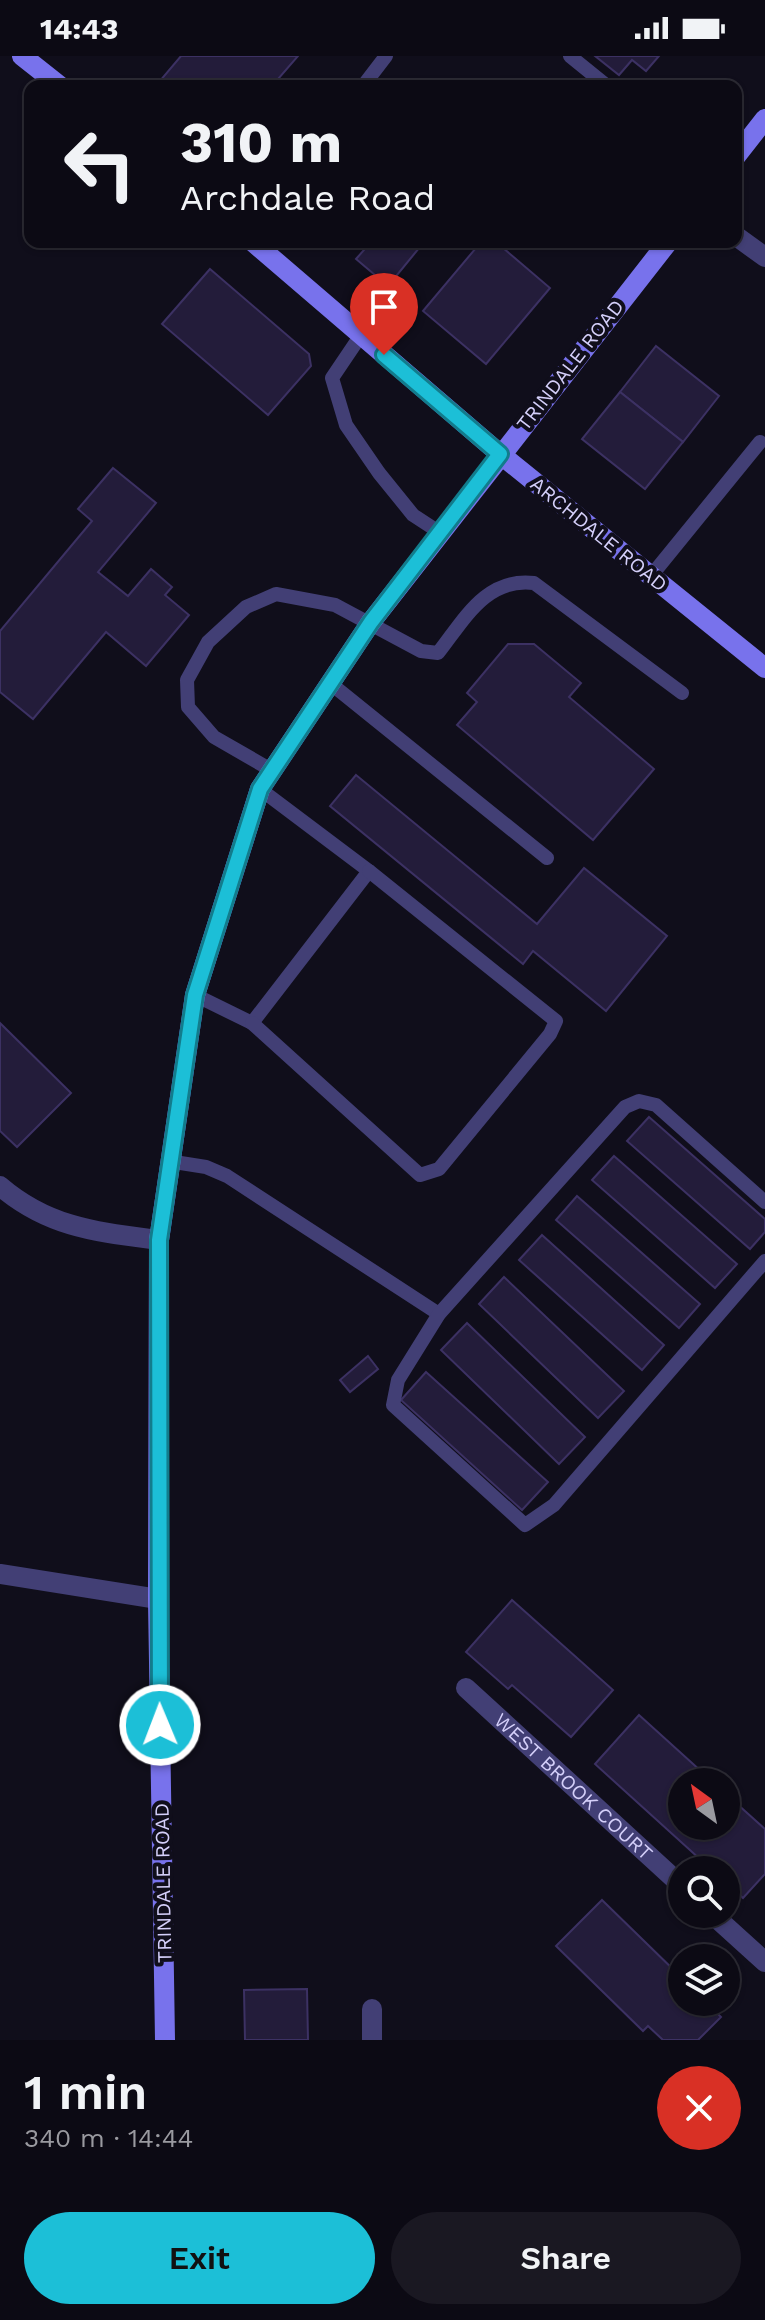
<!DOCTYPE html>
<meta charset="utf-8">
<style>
body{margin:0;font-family:"Work Sans",sans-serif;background:#1a1822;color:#f1f3f6;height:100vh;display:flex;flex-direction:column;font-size:30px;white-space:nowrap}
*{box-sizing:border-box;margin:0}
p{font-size:26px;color:#9a9aa0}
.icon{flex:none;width:44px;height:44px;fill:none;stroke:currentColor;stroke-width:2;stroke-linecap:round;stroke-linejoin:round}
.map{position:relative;height:1984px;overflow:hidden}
.side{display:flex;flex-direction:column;background:#0c0a14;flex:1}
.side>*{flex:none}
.hud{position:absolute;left:24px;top:24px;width:718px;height:168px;border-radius:16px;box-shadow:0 2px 6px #0004,0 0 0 2px #2c2b34;background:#0c0a14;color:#f1f3f6;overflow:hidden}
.needle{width:52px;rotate:327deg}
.controls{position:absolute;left:668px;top:1712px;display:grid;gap:16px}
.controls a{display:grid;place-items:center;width:72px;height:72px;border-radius:50%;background:#0c0a14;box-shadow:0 2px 6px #0004,0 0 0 2px #2c2b34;font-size:40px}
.pin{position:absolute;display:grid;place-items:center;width:68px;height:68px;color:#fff;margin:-82px -34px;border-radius:50% 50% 50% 0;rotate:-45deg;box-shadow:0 0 8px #0007}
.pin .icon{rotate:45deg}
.me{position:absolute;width:88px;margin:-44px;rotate:359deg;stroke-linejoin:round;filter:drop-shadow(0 0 6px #0008)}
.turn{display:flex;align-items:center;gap:28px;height:168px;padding:0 24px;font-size:36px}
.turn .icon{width:104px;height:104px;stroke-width:2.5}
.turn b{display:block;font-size:56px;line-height:68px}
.round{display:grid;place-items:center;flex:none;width:84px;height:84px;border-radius:42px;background:#1a1822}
.overview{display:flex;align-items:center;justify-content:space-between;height:136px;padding:0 24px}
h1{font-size:48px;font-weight:600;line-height:60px}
.cta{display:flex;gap:16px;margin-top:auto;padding:16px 24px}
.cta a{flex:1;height:92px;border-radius:48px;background:#1cbfd7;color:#111;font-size:32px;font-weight:600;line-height:92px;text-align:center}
.cta a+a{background:#1a1822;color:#f1f3f6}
.status{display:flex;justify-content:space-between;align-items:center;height:56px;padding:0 40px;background:#0c0a14;direction:ltr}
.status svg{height:22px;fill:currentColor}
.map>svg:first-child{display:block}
.building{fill:#231c3a;stroke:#3c3163;stroke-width:2}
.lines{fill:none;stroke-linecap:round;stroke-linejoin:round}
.service{stroke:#423f75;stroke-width:14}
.minor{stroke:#423f75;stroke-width:20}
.secondary{stroke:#7872ec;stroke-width:20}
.route-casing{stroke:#127c8c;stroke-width:20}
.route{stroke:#1cbfd7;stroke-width:14}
.labels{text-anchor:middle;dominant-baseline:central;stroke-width:8;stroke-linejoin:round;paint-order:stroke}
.street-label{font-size:20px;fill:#d4cff9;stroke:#100e1b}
</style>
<div class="status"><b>14:43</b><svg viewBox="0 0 49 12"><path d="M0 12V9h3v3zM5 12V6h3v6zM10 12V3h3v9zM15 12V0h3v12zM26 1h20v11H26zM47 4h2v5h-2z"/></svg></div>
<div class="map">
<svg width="765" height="1984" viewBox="0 0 765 1984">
<rect width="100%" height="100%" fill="#100e1b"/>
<!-- building -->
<g class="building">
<path d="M181,0H298L272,30H164L159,26Z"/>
<path d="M595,0H659L646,15L632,4L619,19Z"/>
<path d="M371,186H424L388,230L356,203Z"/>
<path d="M481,186H496L550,232L486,308L423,255Z"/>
<path d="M210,213L309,298L311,310L268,359L162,268Z"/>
<path d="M656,290L719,340L683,386L620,336Z"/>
<path d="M620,336L683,386L645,433L582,383Z"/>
<path d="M113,412L156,447L98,516L128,540L151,513L172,531L165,539L189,559L146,610L106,576L33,663L0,636V575L92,465L78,453Z"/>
<path d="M508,588H534L581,627L569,641L654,713L593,784L457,669L477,646L467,637Z"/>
<path d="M356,719L537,868L584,812L667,880L606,955L533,895L523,908L330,750Z"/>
<path d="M0,967L71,1037L17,1091L0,1075Z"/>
<path d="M649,1061L765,1163V1176L750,1193L627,1085Z"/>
<path d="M614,1100L737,1208L715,1232L592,1124Z"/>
<path d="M577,1140L700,1248L679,1272L556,1164Z"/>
<path d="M542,1179L664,1289L642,1314L519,1204Z"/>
<path d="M504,1221L624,1335L598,1362L479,1248Z"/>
<path d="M467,1267L585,1381L559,1408L441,1294Z"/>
<path d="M368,1300L378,1313L350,1336L340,1324Z"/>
<path d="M426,1316L548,1426L522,1454L401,1344Z"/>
<path d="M512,1544L613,1634L571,1681L512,1629L508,1633L466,1596Z"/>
<path d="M639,1659L713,1726H682V1770H726V1738L765,1773V1818L743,1842L726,1827V1814H712L595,1708Z"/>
<path d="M602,1844L682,1922V1946H706L721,1961L698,1984H663L648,1970L643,1975L556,1890Z"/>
<path d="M307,1933L308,1984H245L244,1934Z"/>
</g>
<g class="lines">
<!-- service -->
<g class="service">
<path d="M570,0L607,30"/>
<path d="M363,30L386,0"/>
<path d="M361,279L332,322L346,369L379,417L413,459L439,476"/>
<path d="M651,520L760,386"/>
<path d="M330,627L547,802"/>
<path d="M273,715L214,681L188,651L187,624L208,586L246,551L276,538L335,549L421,595L438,597C464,564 486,521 534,527L682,637"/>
<path d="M195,939L252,967L369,815L260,733"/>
<path d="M252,967L420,1119L439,1113L550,978L556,965L369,815"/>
<path d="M168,1105L206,1111L227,1120L439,1258"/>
<path d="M765,1146L656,1049L639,1045L625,1051L439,1258L398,1324L393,1349L525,1469L554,1449L765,1205"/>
</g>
<!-- minor -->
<g class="minor">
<path d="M736,180L765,201"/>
<path d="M0,1130C49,1172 98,1176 159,1184"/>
<path d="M0,1518L158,1543"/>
<path id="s1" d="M466,1632L682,1830"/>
<path d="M712,1858L765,1906"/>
<path d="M372,1984V1953"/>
</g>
<!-- secondary -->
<g class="secondary">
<path d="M22,0L60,30"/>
<path d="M736,100L765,63"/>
<path d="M253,186L500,398L765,612"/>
<path d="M165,1984L158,1543L159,1184L195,939L260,733L371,566L668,186"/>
</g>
</g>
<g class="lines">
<!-- route casing -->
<g class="route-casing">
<path id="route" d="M160,1669L159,1184L195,939L260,733L371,566L500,398L384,299"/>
</g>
<!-- route -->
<use href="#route" class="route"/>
</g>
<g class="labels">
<!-- street labels -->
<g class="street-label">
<text transform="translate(570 309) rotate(-52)">TRINDALE ROAD</text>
<text transform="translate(599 478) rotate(39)">ARCHDALE ROAD</text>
<text stroke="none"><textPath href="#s1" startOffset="146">WEST BROOK COURT</textPath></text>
<text transform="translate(163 1827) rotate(-91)">TRINDALE ROAD</text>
</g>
</g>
</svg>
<div class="controls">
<a><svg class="needle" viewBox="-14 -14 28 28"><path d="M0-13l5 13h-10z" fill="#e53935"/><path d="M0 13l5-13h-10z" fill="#9a9aa0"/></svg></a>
<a><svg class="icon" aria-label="search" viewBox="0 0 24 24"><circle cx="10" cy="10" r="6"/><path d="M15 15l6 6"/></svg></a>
<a><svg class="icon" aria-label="layers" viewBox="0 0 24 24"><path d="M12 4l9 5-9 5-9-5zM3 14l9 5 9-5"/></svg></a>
</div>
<div class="pin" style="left:384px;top:299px;background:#d93025"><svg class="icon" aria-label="arrive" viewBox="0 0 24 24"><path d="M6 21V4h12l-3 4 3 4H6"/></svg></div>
<svg class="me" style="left:160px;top:1669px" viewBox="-20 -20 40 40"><circle r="17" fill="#1cbfd7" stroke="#fff" stroke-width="3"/><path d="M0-11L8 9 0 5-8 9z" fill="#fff"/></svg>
<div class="hud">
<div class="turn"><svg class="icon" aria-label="left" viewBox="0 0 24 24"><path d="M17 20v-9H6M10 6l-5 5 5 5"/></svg><div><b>310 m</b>Archdale Road</div></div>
</div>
</div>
<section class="side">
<div class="overview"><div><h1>1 min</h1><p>340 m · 14:44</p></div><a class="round" style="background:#d93025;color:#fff"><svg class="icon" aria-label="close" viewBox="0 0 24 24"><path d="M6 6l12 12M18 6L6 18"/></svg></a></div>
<div class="cta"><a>Exit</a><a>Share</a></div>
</section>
